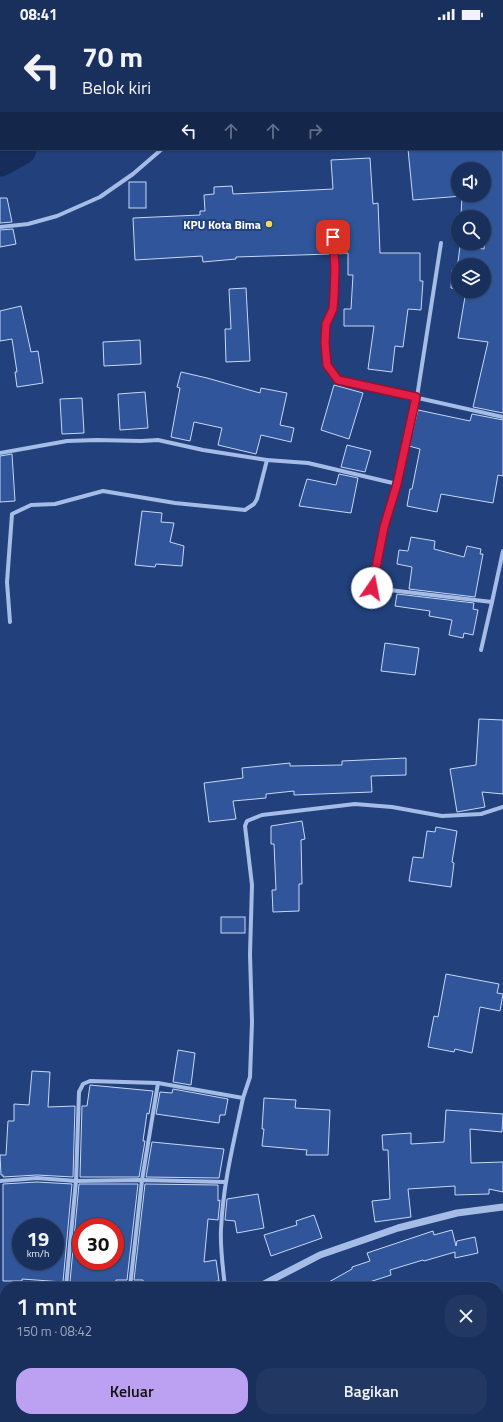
<!DOCTYPE html>
<html lang="id">
<meta charset="utf-8">
<style>
body{margin:0;font-family:"Titillium Web",sans-serif;background:#223863;color:#f1f3f6;height:100vh;display:flex;flex-direction:column;font-size:15px;white-space:nowrap}
*{box-sizing:border-box;margin:0}
p{font-size:13px;color:#9fa9bc}
.icon{flex:none;width:22px;height:22px;fill:none;stroke:currentColor;stroke-width:2;stroke-linecap:round;stroke-linejoin:round}
.map{position:relative;flex:1;overflow:hidden}
.panel{position:absolute;left:0px;top:1254px;width:503px;height:140px;display:flex;flex-direction:column;background:#19305d;border-radius:16px 16px 0 0;box-shadow:0 1px 3px #0004,0 0 0 1px #374b72}
.panel>*{flex:none}
.top-card{position:absolute;left:0px;top:0px;width:503px;height:122px;box-shadow:0 1px 3px #0004,0 0 0 1px #374b72;background:#19305d;color:#f1f3f6;overflow:hidden}
.tools{position:absolute;left:451px;top:134px;display:grid;gap:8px}
.tools a{display:grid;place-items:center;width:40px;height:40px;border-radius:50%;background:#19305d;box-shadow:0 1px 3px #0004,0 0 0 1px #374b72;font-size:20px}
.speed{position:absolute;left:12px;top:1190px;display:flex;gap:8px;font-size:20px;font-weight:700;text-align:center}
.speed>*{display:grid;place-content:center;width:52px;height:52px;border-radius:50%;background:#19305d;box-shadow:0 1px 3px #0004,0 0 0 1px #374b72;line-height:1}
.speed small{font-size:10px;font-weight:400}
.speed .limit{border:6px solid #d22;background:#fff;color:#111}
.pin{position:absolute;display:grid;place-items:center;width:34px;height:34px;color:#fff;margin:-17px;border-radius:8px;box-shadow:0 2px 6px #0006}
.me{position:absolute;width:44px;margin:-22px;rotate:12deg;stroke-linejoin:round;filter:drop-shadow(0 0 3px #0008)}
.turn{display:flex;align-items:center;gap:14px;height:84px;padding:0 16px;font-size:18px}
.turn .icon{width:52px;height:52px;stroke-width:2.5}
.turn b{display:block;font-size:28px;line-height:34px}
.lanes{display:flex;align-items:center;height:38px;padding:0 16px;background:#0003;justify-content:center;gap:20px;direction:ltr}
.lanes .off{opacity:.35}
.round{display:grid;place-items:center;flex:none;width:42px;height:42px;border-radius:16px;background:#223863}
.headline{display:flex;align-items:center;justify-content:space-between;height:68px;padding:0 16px}
h1{font-size:24px;font-weight:600;line-height:30px}
.cta{display:flex;gap:8px;margin-top:auto;padding:8px 16px}
.cta a{flex:1;height:46px;border-radius:16px;background:#bca0f2;color:#111;font-size:16px;font-weight:600;line-height:46px;text-align:center}
.cta a+a{background:#223863;color:#f1f3f6}
.status{display:flex;justify-content:space-between;align-items:center;height:28px;padding:0 20px;background:#19305d;direction:ltr}
.status svg{height:11px;fill:currentColor}
.map>svg:first-child{display:block}
.green{fill:#2a5094}
.lines{fill:none;stroke-linecap:round;stroke-linejoin:round}
.stream{stroke:#97b5e8;stroke-width:5.5}
.river{stroke:#162d5c;stroke-width:33}
.building{fill:#30559a;stroke:#c7d8f5;fill-rule:evenodd}
.minor{stroke:#a4bce6;stroke-width:4}
.tertiary{stroke:#a4bce6;stroke-width:7}
.secondary{stroke:#cedbf5;stroke-width:8}
.route-casing{stroke:#92132f;stroke-width:10}
.route{stroke:#e11d48;stroke-width:7}
.poi-dot{fill:#f3d765;stroke:#21407c;stroke-width:1.5}
.labels{text-anchor:middle;dominant-baseline:central;stroke-width:4;stroke-linejoin:round;paint-order:stroke}
.poi-label{font-size:12px;font-weight:bold;fill:#fff;stroke:#21407c;text-anchor:end}
</style>
<div class="status"><b>08:41</b><svg viewBox="0 0 49 12"><path d="M0 12V9h3v3zM5 12V6h3v6zM10 12V3h3v9zM15 12V0h3v12zM26 1h20v11H26zM47 4h2v5h-2z"/></svg></div>
<div class="map">
<svg width="503" height="1394" viewBox="0 0 503 1394">
<rect width="100%" height="100%" fill="#21407c"/>
<!-- green -->
<path class="green" d="M503,1289V1394H315L320,1389H498V1290Z"/>
<g class="lines">
<!-- stream -->
<g class="stream">
<path d="M217,0L221,1"/>
<path d="M267,1L276,0"/>
</g>
<!-- river -->
<g class="river">
<path d="M161,1L162,0"/>
<path d="M0,132L20,121"/>
</g>
</g>
<!-- building -->
<g class="building">
<path d="M408,121H503V385L473,379L488,314L458,310L466,263H484V237H458V261L451,260L452,242H457L460,218L484,221L486,189H461L462,168L413,172ZM458,141H484V167H458Z"/>
<path d="M370,130L373,176L378,175L380,225H420V253H423L421,282L408,281L403,319L395,318L392,344L368,341L374,298H344V281H351L353,247H348V225L338,226L336,209L334,206H331L330,209L331,226L236,229V231L203,234L202,228L135,232L133,190L200,187V183H205L204,167L214,166V159L232,158L233,166L333,161L331,132Z"/>
<rect x="129" y="154" width="17" height="26"/>
<path d="M0,170H7L12,194L0,195Z"/>
<path d="M13,201L16,216L0,219V202Z"/>
<path d="M246,260L250,333L226,334L225,301H231L229,261Z"/>
<path d="M21,278L31,324L38,323L43,355L17,359L15,344H17L12,311L0,313V283Z"/>
<path d="M140,312L141,336L104,338L103,314Z"/>
<path d="M181,344L207,350L260,365L261,360L287,365L280,397L294,400L291,414L261,407L256,426L218,417L222,400L194,394L190,413L171,409L180,360L177,359Z"/>
<path d="M334,357L363,365L349,411L321,402Z"/>
<path d="M145,364L148,400L120,402L118,366Z"/>
<path d="M82,370L84,405L62,406L60,371Z"/>
<path d="M418,382L470,393L472,386L503,392V448L498,447L493,475L441,466L437,484L407,478L410,461H412L420,421L409,418Z"/>
<path d="M347,417L371,423L365,444L341,439Z"/>
<path d="M12,426L15,473L0,474V428Z"/>
<path d="M339,446L358,450L351,485L299,478L307,451L336,457Z"/>
<path d="M142,483L162,485L161,494L174,495L170,514L184,518L182,538L156,536L155,539L135,537Z"/>
<path d="M411,509L435,513L434,521L464,529L467,518L481,521L480,526H483L475,569L409,561L412,539L397,536L399,522L408,523Z"/>
<path d="M397,566L474,575L473,581L478,582L473,607L464,605L463,610L449,607L452,592L429,588L430,583L395,578Z"/>
<path d="M385,615L419,620L415,647L381,643Z"/>
<path d="M479,691L503,692V766L482,764L485,779L457,784L450,741L476,737Z"/>
<path d="M406,730V747L371,748L372,764L294,767V763L266,766V770L233,773L236,791L209,794L204,755L243,750L242,740L290,735V738L342,737V733Z"/>
<path d="M302,793L305,811L301,812L302,856H299V883L273,884L272,862H276L274,816H271V798Z"/>
<path d="M436,799L457,803L452,834L454,835L451,859L409,853L413,829L423,830L427,803L435,804Z"/>
<rect x="221" y="889" width="24" height="16"/>
<path d="M446,946L499,956L497,965L503,966L500,983L480,979L472,1025L455,1021L454,1024L428,1019L434,988L438,989Z"/>
<path d="M178,1022L195,1025L191,1057L173,1054Z"/>
<path d="M32,1043L50,1044L48,1079L75,1078L73,1149L37,1147L3,1149V1147H1L0,1127H6L8,1093H14V1076L29,1077Z"/>
<path d="M90,1057L153,1063L149,1086L147,1085L143,1113H145L139,1149H80L82,1078H87Z"/>
<path d="M173,1061L228,1071L225,1087H220L219,1095L156,1086L160,1064L172,1065Z"/>
<path d="M264,1070L296,1072L295,1080L330,1082L328,1127H306L307,1122L262,1118L264,1101H262Z"/>
<path d="M446,1082L503,1086L502,1104L470,1101L471,1135L503,1134V1164L489,1161V1166L455,1167V1158L408,1161L411,1189L375,1194L372,1173L390,1171L388,1122H383L382,1107L411,1105V1116L444,1114Z"/>
<path d="M152,1114L224,1121L219,1150L146,1149Z"/>
<path d="M37,1154L72,1156L63,1254L22,1251V1253H3V1156ZM21,1199H55V1233H21Z"/>
<path d="M79,1156H138L127,1252H116V1259L72,1257V1254H70ZM81,1199H115V1233H81Z"/>
<path d="M145,1156L218,1157V1173L220,1172L218,1192L208,1191L204,1234L216,1232L219,1253L194,1256H167V1258H143V1252H134Z"/>
<path d="M258,1166L264,1200L237,1205L235,1193L225,1192L227,1171Z"/>
<path d="M314,1187L322,1210L271,1228L264,1207L297,1197L296,1193Z"/>
<path d="M452,1202L456,1218L457,1213L475,1209L478,1225L455,1230V1224L424,1233L423,1232L390,1242L391,1247L354,1259H320L352,1241V1239L370,1233L367,1225L433,1203L434,1207Z"/>
</g>
<g class="lines">
<!-- minor -->
<g class="minor">
<path d="M426,0V1"/>
<path d="M0,199L28,196L57,188L100,169L133,146L162,121"/>
<path d="M333,209L335,240L334,268L333,281L326,296L325,315L327,337L338,352L503,389"/>
<path d="M441,215L417,369L397,456L384,499L372,560L492,574L503,523"/>
<path d="M0,425L67,413L97,412L141,413L158,412L203,422L267,432L308,435L397,456"/>
<path d="M10,594L7,554L12,486L31,477L55,476L103,463L175,475L245,482L254,476L257,471L267,432"/>
<path d="M481,622L492,574"/>
<path d="M243,1070L250,1049L252,994L250,926L252,857L245,798L247,793L262,787L355,776L392,779L442,788L481,786L503,779"/>
<path d="M0,1153L37,1150L76,1153L142,1152L225,1154"/>
<path d="M66,1259L76,1153L79,1064L83,1056L90,1053L158,1055L243,1070C234,1113 223,1156 221,1201C220,1220 223,1240 225,1259"/>
<path d="M130,1259L142,1152L158,1055"/>
<path d="M97,1389V1394"/>
</g>
<!-- tertiary -->
<g class="tertiary">
<path d="M252,1259L262,1257L320,1227L398,1200L457,1185L503,1179"/>
<path d="M0,1279L5,1278"/>
</g>
<!-- secondary -->
<g class="secondary">
<path d="M0,47H1"/>
<path d="M502,54H503"/>
</g>
</g>
<g class="lines">
<!-- route casing -->
<g class="route-casing">
<path id="route" d="M333,209L335,240L334,268L333,281L326,296L325,315L327,337L338,352L416,369L397,456L384,499L372,560"/>
</g>
<!-- route -->
<use href="#route" class="route"/>
</g>
<!-- markers -->
<circle class="poi-dot" cx="269" cy="196" r="4"/>
<g class="labels">
<!-- poi labels -->
<g class="poi-label">
<text x="261" y="196">KPU Kota Bima</text>
</g>
</g>
</svg>
<div class="tools">
<a><svg class="icon" aria-label="sound" viewBox="0 0 24 24"><path d="M4 9h4l5-4v14l-5-4H4zM17 9q2 3 0 6"/></svg></a>
<a><svg class="icon" aria-label="search" viewBox="0 0 24 24"><circle cx="10" cy="10" r="6"/><path d="M15 15l6 6"/></svg></a>
<a><svg class="icon" aria-label="layers" viewBox="0 0 24 24"><path d="M12 4l9 5-9 5-9-5zM3 14l9 5 9-5"/></svg></a>
</div>
<div class="speed"><div>19<small>km/h</small></div><div class="limit">30</div></div>
<div class="pin" style="left:333px;top:209px;background:#d93025"><svg class="icon" aria-label="arrive" viewBox="0 0 24 24"><path d="M6 21V4h12l-3 4 3 4H6"/></svg></div>
<svg class="me" style="left:372px;top:560px" viewBox="-20 -20 40 40"><circle r="19" fill="#fff"/><path d="M0-13L10 11 0 6-10 11z" fill="#e11d48"/></svg>
<div class="top-card">
<div class="turn"><svg class="icon" aria-label="left" viewBox="0 0 24 24"><path d="M17 20v-9H6M10 6l-5 5 5 5"/></svg><div><b>70 m</b>Belok kiri</div></div>
<div class="lanes"><svg class="icon" aria-label="left" viewBox="0 0 24 24"><path d="M17 20v-9H6M10 6l-5 5 5 5"/></svg><svg class="icon off" aria-label="ahead" viewBox="0 0 24 24"><path d="M12 20V5M6 11l6-6 6 6"/></svg><svg class="icon off" aria-label="ahead" viewBox="0 0 24 24"><path d="M12 20V5M6 11l6-6 6 6"/></svg><svg class="icon off" aria-label="right" viewBox="0 0 24 24"><path d="M7 20v-9h11M14 6l5 5-5 5"/></svg></div>
</div>
<section class="panel">
<div class="headline"><div><h1>1 mnt</h1><p>150 m · 08:42</p></div><a class="round"><svg class="icon" aria-label="close" viewBox="0 0 24 24"><path d="M6 6l12 12M18 6L6 18"/></svg></a></div>
<div class="cta"><a>Keluar</a><a>Bagikan</a></div>
</section>
</div>
